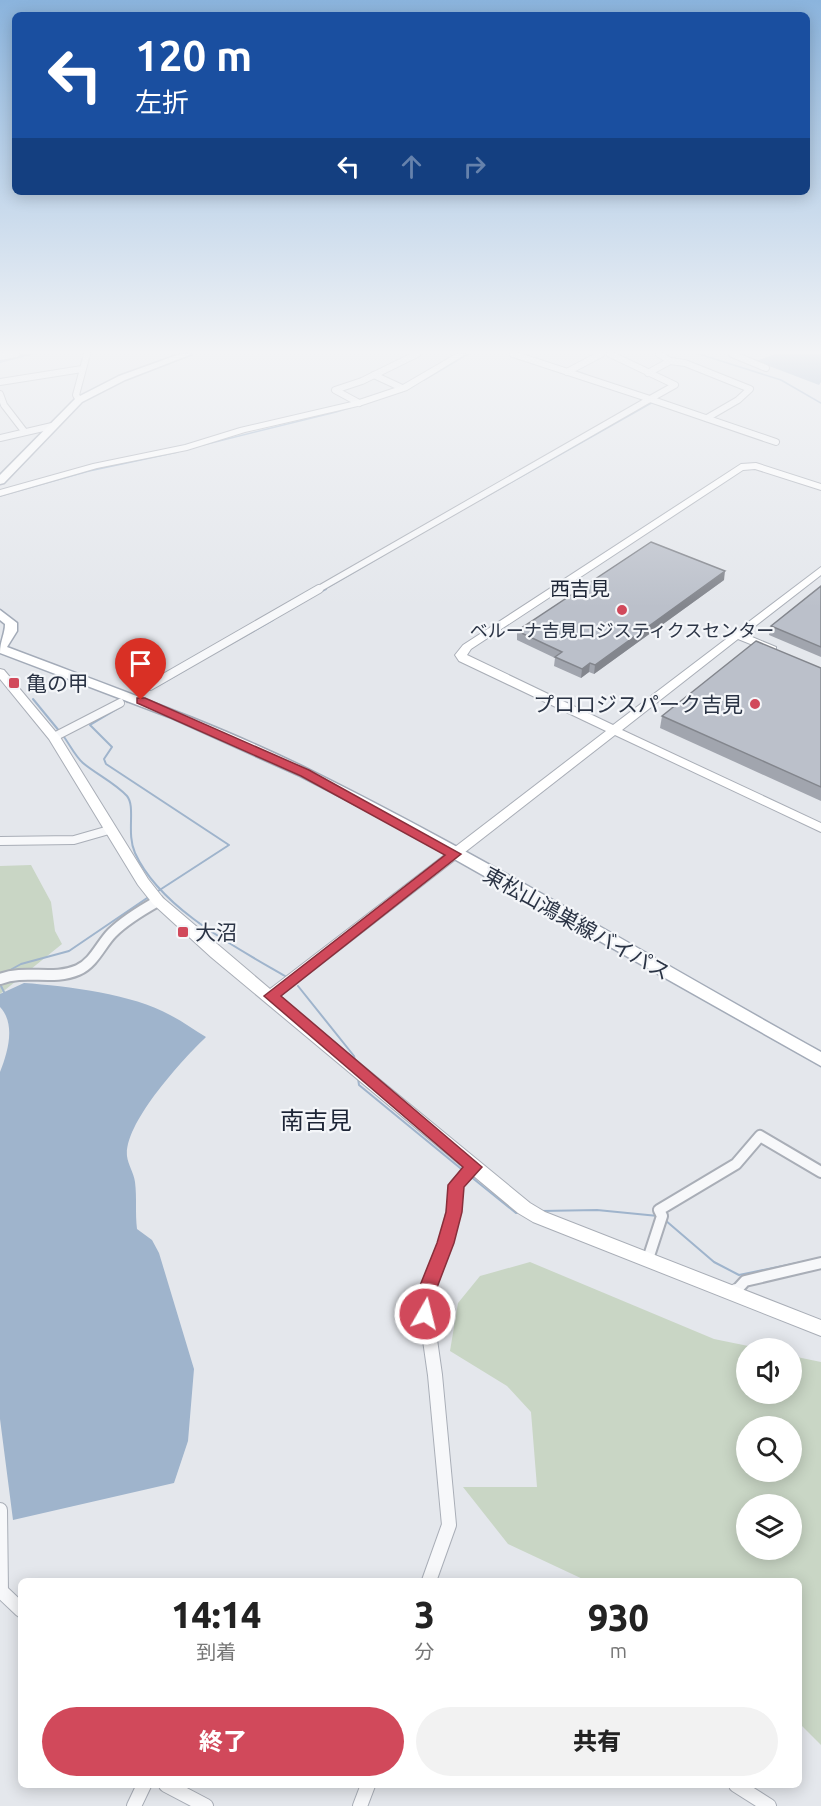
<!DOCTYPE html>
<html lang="ja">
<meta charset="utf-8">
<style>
body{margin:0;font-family:Ubuntu,"Noto Sans JP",sans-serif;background:#f2f2f2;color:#222;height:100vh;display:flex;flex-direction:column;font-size:22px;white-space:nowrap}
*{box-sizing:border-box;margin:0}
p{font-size:20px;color:#767676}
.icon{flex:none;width:33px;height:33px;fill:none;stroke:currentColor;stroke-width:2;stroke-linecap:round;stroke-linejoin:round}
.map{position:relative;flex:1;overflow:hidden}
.details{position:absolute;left:18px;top:1578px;width:784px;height:210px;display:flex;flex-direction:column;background:#fff;border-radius:9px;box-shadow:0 3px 15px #0003}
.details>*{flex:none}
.hud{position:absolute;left:12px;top:12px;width:798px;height:183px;border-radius:9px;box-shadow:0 3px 15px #0003;background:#1a4fa0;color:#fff;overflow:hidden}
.fabs{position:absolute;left:736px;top:1338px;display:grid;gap:12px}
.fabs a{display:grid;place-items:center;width:66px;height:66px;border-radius:50%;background:#fff;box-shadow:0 3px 15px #0003;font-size:30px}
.pin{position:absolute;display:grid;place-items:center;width:51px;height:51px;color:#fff;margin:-62px -26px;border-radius:50% 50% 50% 0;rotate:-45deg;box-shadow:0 0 6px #0007}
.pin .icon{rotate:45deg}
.me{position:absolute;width:66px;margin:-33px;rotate:8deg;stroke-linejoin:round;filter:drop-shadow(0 0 4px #0008)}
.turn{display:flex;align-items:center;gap:21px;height:126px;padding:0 24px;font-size:27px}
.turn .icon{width:78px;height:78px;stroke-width:2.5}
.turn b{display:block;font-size:42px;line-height:51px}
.lanes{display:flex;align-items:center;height:57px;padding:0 24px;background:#0003;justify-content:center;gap:30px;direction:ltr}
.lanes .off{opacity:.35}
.eta{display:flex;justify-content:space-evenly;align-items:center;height:102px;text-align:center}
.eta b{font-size:36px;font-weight:800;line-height:42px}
.cta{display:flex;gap:12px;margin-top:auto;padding:12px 24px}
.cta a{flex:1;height:69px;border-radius:36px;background:#d1495b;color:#fff;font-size:24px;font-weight:800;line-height:69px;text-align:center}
.cta a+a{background:#f2f2f2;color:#222}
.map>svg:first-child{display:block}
.green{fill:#c9d6c5;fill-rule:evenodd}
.water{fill:#9fb4cc}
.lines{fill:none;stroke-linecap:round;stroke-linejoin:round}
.stream-far1{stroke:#9fb4cc;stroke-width:1.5}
.stream{stroke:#9fb4cc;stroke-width:2}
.river{fill:#9fb4cc;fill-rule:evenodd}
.street-tunnel{stroke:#bfc3cb;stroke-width:8;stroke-dasharray:8 4;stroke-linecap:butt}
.street-far3-casing{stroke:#a9aeb7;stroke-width:8}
.street-far2-casing{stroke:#a9aeb7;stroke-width:10}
.street-far1-casing{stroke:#a9aeb7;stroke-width:14}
.street-casing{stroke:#a9aeb7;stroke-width:16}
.secondary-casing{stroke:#a9aeb7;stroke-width:2}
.primary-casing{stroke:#a3abb8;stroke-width:3}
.street-far3{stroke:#f7f8fa;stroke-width:6}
.street-far2{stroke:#f7f8fa;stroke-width:8}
.street-far1{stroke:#f7f8fa;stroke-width:10}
.street{stroke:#f7f8fa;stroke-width:14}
.secondary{fill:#fff;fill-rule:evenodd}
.primary{fill:#fff;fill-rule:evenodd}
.wall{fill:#a1a5ae}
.shaded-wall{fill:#83868d}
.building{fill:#bbc0ca;stroke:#83868d;stroke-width:1.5}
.route{fill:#d1495b;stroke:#882f3b;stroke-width:1.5}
.poi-dot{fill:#d1495b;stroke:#f4f6f9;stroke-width:2}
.labels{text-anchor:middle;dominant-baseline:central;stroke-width:4.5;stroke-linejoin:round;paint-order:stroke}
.far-poi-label{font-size:18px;fill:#2b3445;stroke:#f4f6f9}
.far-quarter-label{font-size:20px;fill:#1d2536;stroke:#f4f6f9}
.poi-label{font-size:21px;fill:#2b3445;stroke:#f4f6f9;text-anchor:start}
.street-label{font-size:21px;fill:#2b3445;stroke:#f4f6f9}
.quarter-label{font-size:24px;fill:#1d2536;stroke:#f4f6f9}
</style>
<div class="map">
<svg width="821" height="1806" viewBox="0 0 821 1806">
<rect width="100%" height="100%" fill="#e4e7ec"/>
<!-- green -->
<g class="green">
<path d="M31,865L51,902L55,931L62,944L0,994V866Z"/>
<path d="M530,1262L714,1339L758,1348H747V1394H792V1356L821,1362V1745L800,1724V1581H587L508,1544L463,1487H537L531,1412L507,1386L450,1351L458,1303L480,1276ZM792,1426V1472H747V1426ZM747,1504H792V1550H747Z"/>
</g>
<!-- water -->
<g class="water">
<path d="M775,354H821V382L819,385L756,361Z"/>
<path d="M24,983C67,986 133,994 170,1015C182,1021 194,1030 206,1037C183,1059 124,1123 127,1156C128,1165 134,1173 135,1182C137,1198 135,1213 137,1229L152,1240L159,1253L194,1369L188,1441L174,1483L13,1520L0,1419V1072C8,1052 16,1024 0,1007V994Z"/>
</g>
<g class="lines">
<!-- stream-far1 -->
<g class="stream-far1">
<path d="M699,354L781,380L821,403"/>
<path d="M574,370L587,375"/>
<path d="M424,380L468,354"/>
<path d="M203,445L336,412L395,394"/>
<path d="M0,496L89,471L178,452"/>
<path d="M480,500L653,402"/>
<path d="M323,590L382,556"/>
</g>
<!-- stream -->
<g class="stream">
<path d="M322,591L326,589"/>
<path d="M220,650L273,620"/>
<path d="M156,687L187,669"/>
<path d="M33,699L60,732"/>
<path d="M122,706L90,725L112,747L104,759L106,764L229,845L155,893"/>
<path d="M64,737C70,745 75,756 83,763C96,774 115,783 127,796C136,807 126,833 135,853C160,908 235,947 285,976"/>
<path d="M3,974L21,964L69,951L150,896"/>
<path d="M0,984L4,992"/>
<path d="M298,986L354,1056L355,1061"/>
<path d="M358,1078L359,1085L465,1172"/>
<path d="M470,1176L516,1213L520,1212"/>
<path d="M541,1211L597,1210L658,1216"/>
<path d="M665,1220L714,1262L739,1275L821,1258"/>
</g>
<!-- river -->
<path class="river" d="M17,354H35L0,363V357Z"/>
<!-- street-tunnel -->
<path class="street-tunnel" d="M125,700L150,686"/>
<!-- street-far3 casing -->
<g class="street-far3-casing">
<g id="street-far3">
<path d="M610,354L675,385L650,399"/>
<path d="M659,354L670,361L685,363L750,389L738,400L707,418"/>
<path d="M732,354L766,368"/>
<path d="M0,357L16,354"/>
<path d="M567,372L601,354"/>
<path d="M648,373L670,361"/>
<path d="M374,375L402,388"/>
<path d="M0,382L82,369"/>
<path d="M0,394L4,405L24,431"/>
<path d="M650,399L776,442"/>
<path d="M79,400L76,395L87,354"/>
<path d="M359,403L335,390L362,381L417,354"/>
<path d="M0,438L52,426"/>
<path d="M317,590L650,399L513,354"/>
</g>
</g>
<!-- street-far2 casing -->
<g class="street-far2-casing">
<g id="street-far2">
<path d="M150,686L319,589"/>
<path d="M54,737L120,703"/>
<path d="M0,841L74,840L109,830"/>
</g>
</g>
<!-- street-far1 casing -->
<g class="street-far1-casing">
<g id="street-far1">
<path d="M0,979C25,969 53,981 78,970C94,963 101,944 112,933C125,920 142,910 158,901"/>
<path d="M648,1259L662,1216L659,1210L736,1164L760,1136L821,1172"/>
<path d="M426,1292C441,1257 453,1224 456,1185L474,1167"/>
<path d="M735,1292L745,1281L821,1263"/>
</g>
</g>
<!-- street casing -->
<g class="street-casing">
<g id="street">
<path d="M427,1291L424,1298L435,1375L449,1525L429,1581"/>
<path d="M734,1293L736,1291"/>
<path d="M0,1510L1,1591L21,1610"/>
<path d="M166,1785L206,1806"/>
<path d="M736,1785L769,1806"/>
<path d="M134,1806L144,1785"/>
<path d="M360,1806L368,1785"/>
</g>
</g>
<!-- secondary casing -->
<g class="secondary-casing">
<g id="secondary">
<path d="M456,354H466L407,390L362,405L245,432L187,450L97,468L0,496V490L93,464L185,445L240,428L356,401L401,386Z"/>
<path d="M741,464L756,463L821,484V490L755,469L743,470L471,649L467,655L613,725L821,567V575L745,634L776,647V651H768L738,639L622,730L821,823V832L615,735L279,997L530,1203L545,1212L821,1320V1336L533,1222L518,1213L211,957L153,904L138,885L49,739L0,679V669L4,670L60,737L148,879L163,898L270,989L606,731L459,661L455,655L463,645Z"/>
</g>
</g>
<!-- primary casing -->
<g class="primary-casing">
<g id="primary">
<path d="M180,354H192L125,380L82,402L4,483L0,484V475L76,398L119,376Z"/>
<path d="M0,610L17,623V631L7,647C109,686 213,722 312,771C485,857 652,958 821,1052V1066L387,821L300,776L169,717L0,653C0,641 5,634 5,624L0,620Z"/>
</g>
</g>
<!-- street-far3 -->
<use href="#street-far3" class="street-far3"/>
<!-- street-far2 -->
<use href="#street-far2" class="street-far2"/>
<!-- street-far1 -->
<use href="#street-far1" class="street-far1"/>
<!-- street -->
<use href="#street" class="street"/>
<!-- secondary -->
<use href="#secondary" class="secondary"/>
<!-- primary -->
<use href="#primary" class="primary"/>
</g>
<!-- wall -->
<g class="wall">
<path d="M724,580L594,674L589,672L581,678L554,666L555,658L517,640V631Z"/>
<path d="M821,586V657L769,635L771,626Z"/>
<path d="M821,668V801L660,728L662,716Z"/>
</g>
<!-- shaded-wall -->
<g class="shaded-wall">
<path d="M725,571L724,580L594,674L595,665Z"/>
<path d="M590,663L589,672L581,678L582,669Z"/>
</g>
<!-- building -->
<g class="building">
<path d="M651,542L725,571L595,665L590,663L582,669L555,657L562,652L517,631Z"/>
<path d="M821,586V647L771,626Z"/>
<path d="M756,641L821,668V787L662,716Z"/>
</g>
<!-- sky -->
<linearGradient id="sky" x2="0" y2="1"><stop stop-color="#8bb4dd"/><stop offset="0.58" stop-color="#f3f4f6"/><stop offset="1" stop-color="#f3f4f6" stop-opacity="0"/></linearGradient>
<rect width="821" height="607" fill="url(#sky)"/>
<!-- route -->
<path class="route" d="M137,698H145L309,770L461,854L281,996L482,1167L464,1187L462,1212L454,1243L433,1298L434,1314L431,1319L425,1322L419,1319L415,1298L437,1243L446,1212L448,1185L463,1167L264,996L445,855L301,776L137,703Z"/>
<!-- markers -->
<g class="poi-dot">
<circle cx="622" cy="610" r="6"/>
<rect x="8" y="677" width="12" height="12" rx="3"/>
<circle cx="755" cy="704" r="6"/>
<rect x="177" y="926" width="12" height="12" rx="3"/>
</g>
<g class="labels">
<!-- far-poi labels -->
<g class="far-poi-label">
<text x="622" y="630">ベルーナ吉見ロジスティクスセンター</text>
</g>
<!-- far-quarter labels -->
<g class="far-quarter-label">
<text x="580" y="588">西吉見</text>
</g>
<!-- poi labels -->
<g class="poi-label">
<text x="26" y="683">亀の甲</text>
<text x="743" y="704" text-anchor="end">プロロジスパーク吉見</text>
<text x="195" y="932">大沼</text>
</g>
<!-- street labels -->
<g class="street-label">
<text transform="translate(577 923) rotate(29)">東松山鴻巣線バイパス</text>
</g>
<!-- quarter labels -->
<g class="quarter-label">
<text x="316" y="1120">南吉見</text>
</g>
</g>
</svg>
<div class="fabs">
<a><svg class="icon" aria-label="sound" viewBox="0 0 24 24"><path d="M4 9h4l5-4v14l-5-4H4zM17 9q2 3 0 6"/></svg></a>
<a><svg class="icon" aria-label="search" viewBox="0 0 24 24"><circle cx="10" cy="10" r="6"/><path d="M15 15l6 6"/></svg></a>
<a><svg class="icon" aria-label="layers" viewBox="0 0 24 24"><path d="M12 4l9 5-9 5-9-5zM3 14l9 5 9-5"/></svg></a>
</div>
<div class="pin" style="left:141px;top:700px;background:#d93025"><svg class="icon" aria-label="arrive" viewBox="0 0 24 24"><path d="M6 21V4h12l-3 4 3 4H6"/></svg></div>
<svg class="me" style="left:425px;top:1314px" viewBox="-20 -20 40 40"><circle r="17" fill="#d1495b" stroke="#fff" stroke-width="3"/><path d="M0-11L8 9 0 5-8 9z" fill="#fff"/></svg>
<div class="hud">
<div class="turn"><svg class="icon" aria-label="left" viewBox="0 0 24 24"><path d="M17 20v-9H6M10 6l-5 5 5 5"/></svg><div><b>120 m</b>左折</div></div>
<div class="lanes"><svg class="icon" aria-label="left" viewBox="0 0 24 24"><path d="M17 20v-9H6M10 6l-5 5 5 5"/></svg><svg class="icon off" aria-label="ahead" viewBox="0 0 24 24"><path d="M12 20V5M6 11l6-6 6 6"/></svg><svg class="icon off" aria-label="right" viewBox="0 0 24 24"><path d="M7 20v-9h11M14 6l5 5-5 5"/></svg></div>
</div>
<section class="details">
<div class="eta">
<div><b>14:14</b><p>到着</p></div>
<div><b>3</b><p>分</p></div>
<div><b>930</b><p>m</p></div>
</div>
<div class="cta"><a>終了</a><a>共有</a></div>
</section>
</div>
